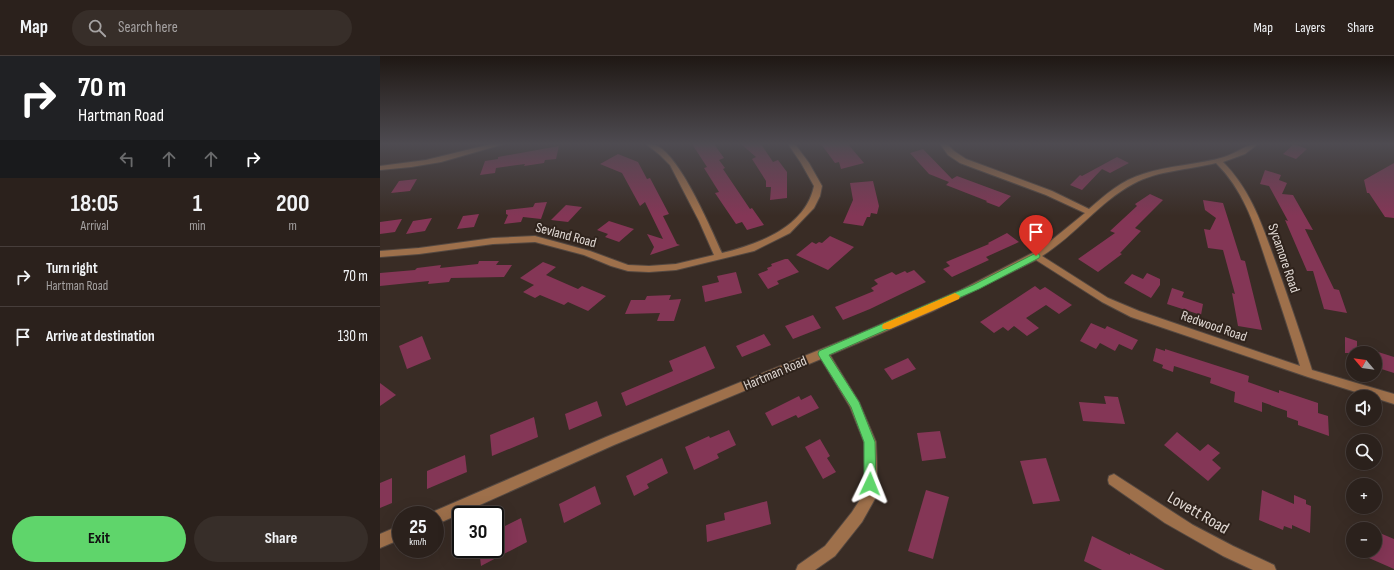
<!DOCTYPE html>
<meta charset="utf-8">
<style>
body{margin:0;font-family:"Sofia Sans Condensed",sans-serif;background:#372e29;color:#f1f3f6;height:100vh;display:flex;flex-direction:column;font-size:15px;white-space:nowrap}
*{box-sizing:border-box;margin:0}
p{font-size:13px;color:#a6a3a3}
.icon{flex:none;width:22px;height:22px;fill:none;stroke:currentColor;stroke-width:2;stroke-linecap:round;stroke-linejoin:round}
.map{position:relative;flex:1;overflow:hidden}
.sheet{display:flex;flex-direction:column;background:#2b211c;width:380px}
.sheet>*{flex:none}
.hud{background:#202124;color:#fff;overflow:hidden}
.needle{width:26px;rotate:299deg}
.controls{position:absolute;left:966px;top:290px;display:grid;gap:8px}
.controls a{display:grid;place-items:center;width:36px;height:36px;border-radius:50%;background:#2b211c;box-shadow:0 4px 16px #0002,0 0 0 1px #473e3b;font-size:20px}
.speed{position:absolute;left:12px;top:450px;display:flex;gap:8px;font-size:20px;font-weight:700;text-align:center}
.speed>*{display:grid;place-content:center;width:52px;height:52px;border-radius:50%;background:#2b211c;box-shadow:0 4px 16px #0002,0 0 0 1px #473e3b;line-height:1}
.speed small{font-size:10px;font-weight:400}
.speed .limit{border:2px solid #111;border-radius:6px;background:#fff;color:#111}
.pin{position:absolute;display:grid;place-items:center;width:34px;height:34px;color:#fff;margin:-41px -17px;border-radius:50% 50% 50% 0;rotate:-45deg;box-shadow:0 0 4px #0007}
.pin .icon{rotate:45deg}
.me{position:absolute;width:44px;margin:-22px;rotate:2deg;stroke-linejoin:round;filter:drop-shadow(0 0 3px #0008)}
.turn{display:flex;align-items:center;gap:14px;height:84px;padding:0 12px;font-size:18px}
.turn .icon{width:52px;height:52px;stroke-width:2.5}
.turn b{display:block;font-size:28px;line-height:34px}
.lanes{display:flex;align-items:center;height:38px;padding:0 12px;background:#0003;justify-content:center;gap:20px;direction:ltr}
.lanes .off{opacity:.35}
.eta{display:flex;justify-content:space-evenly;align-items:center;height:68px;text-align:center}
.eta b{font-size:24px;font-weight:700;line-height:28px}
.primary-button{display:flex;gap:8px;margin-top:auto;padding:8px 12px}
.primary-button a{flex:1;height:46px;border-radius:24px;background:#5fd56b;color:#111;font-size:16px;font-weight:700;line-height:46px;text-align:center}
.primary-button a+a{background:#372e29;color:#f1f3f6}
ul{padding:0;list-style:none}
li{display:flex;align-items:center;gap:12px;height:60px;padding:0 12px;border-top:1px solid #473e3b}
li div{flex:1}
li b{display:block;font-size:15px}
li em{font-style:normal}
header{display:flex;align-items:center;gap:24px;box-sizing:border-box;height:56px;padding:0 20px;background:#2b211c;border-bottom:1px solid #473e3b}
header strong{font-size:19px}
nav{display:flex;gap:22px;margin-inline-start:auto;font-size:14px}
.search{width:280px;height:36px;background:#372e29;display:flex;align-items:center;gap:10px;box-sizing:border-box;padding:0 14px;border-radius:22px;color:#a6a3a3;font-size:15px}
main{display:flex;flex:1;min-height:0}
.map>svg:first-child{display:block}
.building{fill:#843656}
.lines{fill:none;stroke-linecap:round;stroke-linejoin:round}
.minor-casing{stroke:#544841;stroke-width:2}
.minor{fill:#9e704b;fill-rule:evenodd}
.route{fill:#5fd56b;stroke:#3e8a46}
.slow{fill:#f59e0b}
.labels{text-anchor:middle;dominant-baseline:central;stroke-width:4;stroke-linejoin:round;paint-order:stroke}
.street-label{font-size:14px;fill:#e0d8d3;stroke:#2f231c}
.near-street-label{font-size:17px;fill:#e0d8d3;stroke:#2f231c}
</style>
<header>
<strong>Map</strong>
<div class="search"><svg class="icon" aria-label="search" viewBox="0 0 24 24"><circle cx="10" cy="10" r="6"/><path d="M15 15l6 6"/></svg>Search here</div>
<nav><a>Map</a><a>Layers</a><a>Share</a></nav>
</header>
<main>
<section class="sheet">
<div class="hud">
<div class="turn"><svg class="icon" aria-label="right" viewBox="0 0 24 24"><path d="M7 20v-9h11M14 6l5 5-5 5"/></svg><div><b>70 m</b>Hartman Road</div></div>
<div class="lanes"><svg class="icon off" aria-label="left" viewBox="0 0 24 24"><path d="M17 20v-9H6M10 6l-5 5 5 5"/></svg><svg class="icon off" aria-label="ahead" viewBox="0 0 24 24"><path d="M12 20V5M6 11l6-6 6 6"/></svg><svg class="icon off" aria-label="ahead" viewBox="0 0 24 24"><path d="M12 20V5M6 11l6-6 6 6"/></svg><svg class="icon" aria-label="right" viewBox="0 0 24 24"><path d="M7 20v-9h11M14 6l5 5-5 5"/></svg></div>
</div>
<div class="eta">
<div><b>18:05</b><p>Arrival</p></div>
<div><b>1</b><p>min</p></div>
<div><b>200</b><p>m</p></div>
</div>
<ul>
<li><svg class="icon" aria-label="right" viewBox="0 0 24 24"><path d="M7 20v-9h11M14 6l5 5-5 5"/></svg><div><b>Turn right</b><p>Hartman Road</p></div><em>70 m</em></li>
<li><svg class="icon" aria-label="arrive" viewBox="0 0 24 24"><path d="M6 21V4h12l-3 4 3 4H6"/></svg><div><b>Arrive at destination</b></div><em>130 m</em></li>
</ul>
<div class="primary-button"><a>Exit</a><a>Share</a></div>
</section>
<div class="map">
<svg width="1014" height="514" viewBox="0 0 1014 514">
<rect width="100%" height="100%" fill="#392c25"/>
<!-- building -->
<g class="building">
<path d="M312,88H334L344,102L339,104L345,112L343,113L370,153L372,152L384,169L367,174L362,166L356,168L335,137L339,136L324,112L327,111Z"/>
<path d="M361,88H381L393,106L398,104L407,116V142L390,144L391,131H386V125L372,103L376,101Z"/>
<path d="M441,88H468L484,107L461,113L459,106L455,107Z"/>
<path d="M914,88L927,93L916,103L903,98Z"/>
<path d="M179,90L176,103L165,104L164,107L144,110L145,108L116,112L115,117L100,119L105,105L118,103V101Z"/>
<path d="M543,93L572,123L577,120L631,140L619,151L606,146L607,145L566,129L569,126L549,118L530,97Z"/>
<path d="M238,98L258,106L267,123L270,122L289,158L283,160L297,188L300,189L270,199L274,191L267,178L283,183L265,146L260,150L242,117L220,108Z"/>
<path d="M737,101L749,107L730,117L722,113L702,134L690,129L700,119L702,120Z"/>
<path d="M1014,107V162L1005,161L989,137H987L984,124Z"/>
<path d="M885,114L901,119L899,124L907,127L902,138L913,139L933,174L925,173L954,233L959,234L967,257L944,253L933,215H927L905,164L908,165L889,130L880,128Z"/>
<path d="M37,123L30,135L11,137L19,125Z"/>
<path d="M493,125L499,150L497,158L491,157L490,161H487L483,170L463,167L473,144L470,127Z"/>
<path d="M770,138L783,144L755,172L761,175L740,197L742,198L718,216L698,203L735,177L730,175L757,150L755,148Z"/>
<path d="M823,144L843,147L861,204L865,205L882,274L858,270L852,237L855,238L843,194L828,192L824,173L830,174L836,162L825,154Z"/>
<path d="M167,146L161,163L143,161L141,166L124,168L128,159L126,158V154L153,151L155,147Z"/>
<path d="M186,149L202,151L188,166L171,164Z"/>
<path d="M99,158L94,171L77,173L83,160Z"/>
<path d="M52,162L45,175L26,178L33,165Z"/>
<path d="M22,163L15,176L0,178V166Z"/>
<path d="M229,165L254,173L239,186L225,181L228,178L217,174Z"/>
<path d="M627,177L639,186L606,201L609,204L572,221L563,213L570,210L566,206L609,188L608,187Z"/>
<path d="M450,180L474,191L448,214L416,199L432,186L436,188L439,186L442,187Z"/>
<path d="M405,203H408L419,216L397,225L399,228L388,233L378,218L388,214L387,212L392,210L391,208Z"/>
<path d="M99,205H119L116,209H132L124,221L71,222L69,226L48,228L49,225L0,230V217L35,214L37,212L61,209L60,212L98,208Z"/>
<path d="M163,206L176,211L166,219L198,233L202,230L226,240L208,255L188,246L184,249L160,239L155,242L143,236L154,229L140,222Z"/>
<path d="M534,214L546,226L490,253L463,264L455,251L494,235L491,232L498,228L494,224L512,216L516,219L525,215L527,217Z"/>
<path d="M356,216L362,237L325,246L322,230L339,226L337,220Z"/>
<path d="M767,217L780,223V229L771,242L744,227L752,218L763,223Z"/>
<path d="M655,230L660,234L665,231L692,249L679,258L666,249L646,262L659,272L647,280L634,270L628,275L623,271L614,277L600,266Z"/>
<path d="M792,232L804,236L802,241L823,248L821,259L787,248Z"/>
<path d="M291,239L289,244L301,243L294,265H277L280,257L245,258L251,244H265L267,240Z"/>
<path d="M433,259L441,272L413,283L405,270Z"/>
<path d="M711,267L725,273L727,270L758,284L752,294L739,288L735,295L720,287L716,293L700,285Z"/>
<path d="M384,278L391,289L362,301L356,290Z"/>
<path d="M42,280L51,303L27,313L19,290Z"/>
<path d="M965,281L977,285V297H965Z"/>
<path d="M325,290L335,312L246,350L241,337L293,315L289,305Z"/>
<path d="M776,292L785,295V293L869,320L868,326L899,337V334L938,347V357L948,360L949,380L918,369V365L907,361V355L882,346V356L854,346L855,336L830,327L831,322L794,310L793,316L782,312L783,309L773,305Z"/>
<path d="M995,295L1014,301V317L995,311Z"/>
<path d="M528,302L536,313L512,324L504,313Z"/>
<path d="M0,327L16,339L0,350Z"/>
<path d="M431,339L439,352L418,362L416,359L392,370L385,357L419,340L421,344Z"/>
<path d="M724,340L738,341L745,368L703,365L699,346L726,348Z"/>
<path d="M217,345L222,360L189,374L185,358Z"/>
<path d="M154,361L158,381L112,400L110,379Z"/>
<path d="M349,374L356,389L337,398L339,402L314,414L305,391L329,380L330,382Z"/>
<path d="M560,375L566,402L542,405L537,377Z"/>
<path d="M797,376L820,395L828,388L840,397L832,404L841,412L828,425L784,389Z"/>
<path d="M440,383L450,400L447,402L456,416L443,423L425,391Z"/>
<path d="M85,399L87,416L47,433V415Z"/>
<path d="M282,402L288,417L267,428L269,432L254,440L246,420Z"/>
<path d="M666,402L680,445L653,448L640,405Z"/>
<path d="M12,422V447L0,452V427Z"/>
<path d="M215,430L221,448L184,467L179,448Z"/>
<path d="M546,434L569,441L553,503L528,495Z"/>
<path d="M882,434L914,448V439L926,444V448L931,450L930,477L912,469V473L904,470L903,474L879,464Z"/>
<path d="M387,445L391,468L327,486L326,469L345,464L344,457Z"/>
<path d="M141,462L147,486L101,510L99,493H115V475Z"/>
<path d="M995,475L1014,483V513L973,495H995Z"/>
<path d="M712,480L750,499V497L785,514H722L704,505Z"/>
</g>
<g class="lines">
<!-- minor casing -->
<g class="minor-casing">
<g id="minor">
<path d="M111,88H124L61,106L31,111L0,114V110L46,104Z"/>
<path d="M266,88C268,88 272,88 275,89C299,97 331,173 342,197C378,188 425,172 434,130L421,107L408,88H415L429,107L442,130L440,140L434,152L410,177L374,195L296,214L269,216L248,215L231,210L204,199L155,186L113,188L39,198L0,201V195L39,192L113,182L155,180L210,195L248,209L269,210L296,208L334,199L319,165L290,109L280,99Z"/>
<path d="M560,88H567L574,95L586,103L672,135L709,153C725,139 742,124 763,118C789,109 818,109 844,101C857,97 866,88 878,88L865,98L843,106C872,135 883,172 897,210C909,244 921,279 932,314L1014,338V348L928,321L751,261L722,246L656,204L553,255L450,299L479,346L496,386L497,415L496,441L482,466L455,500L435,514H416L418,509L445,490L472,456L483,439L485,415L484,386L470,351L441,303L234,389L55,469V459H50V457L226,381L476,279L581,234L662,192L705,157L666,139L580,107L568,99ZM836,107C866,137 875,172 888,211C899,244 910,277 920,310L759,255L728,242L662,200C696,179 719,146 753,128C779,114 808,114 836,107Z"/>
<path d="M734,418L813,469L853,490L894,509L896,514H873L843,500L785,467L729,428L728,424L729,420Z"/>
<path d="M21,469V483L0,492V478Z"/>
</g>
</g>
<!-- minor -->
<use href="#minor" class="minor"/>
</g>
<!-- sky -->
<linearGradient id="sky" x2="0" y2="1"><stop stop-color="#1f1814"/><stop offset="0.55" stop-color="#4e4b51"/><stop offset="1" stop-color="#4e4b51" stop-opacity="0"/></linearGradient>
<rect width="1014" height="160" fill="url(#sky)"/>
<!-- route -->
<path class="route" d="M656,197L659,198L660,200L659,202L599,233L449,299L479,346L495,386L496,428L494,432L490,433L486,432L484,428V386L471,351L439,300L438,298L439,295L593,229Z"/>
<!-- slow -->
<path class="slow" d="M575,237L580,240L579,243L510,273H503L502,271L503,268Z"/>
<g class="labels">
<!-- street labels -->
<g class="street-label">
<text transform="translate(186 179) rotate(15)">Sevland Road</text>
<text transform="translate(904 202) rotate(71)">Sycamore Road</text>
<text transform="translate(834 270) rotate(19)">Redwood Road</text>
<text transform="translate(395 317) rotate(-23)">Hartman Road</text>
</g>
<!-- near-street labels -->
<g class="near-street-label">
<text transform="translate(818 457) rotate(30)">Lovett Road</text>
</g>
</g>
</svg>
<div class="controls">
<a><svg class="needle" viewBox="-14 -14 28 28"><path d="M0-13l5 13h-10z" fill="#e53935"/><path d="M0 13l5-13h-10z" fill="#a6a3a3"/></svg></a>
<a><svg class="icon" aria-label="sound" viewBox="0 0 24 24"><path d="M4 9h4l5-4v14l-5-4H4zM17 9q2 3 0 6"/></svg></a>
<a><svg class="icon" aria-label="search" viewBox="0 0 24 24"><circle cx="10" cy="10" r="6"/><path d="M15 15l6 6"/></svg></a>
<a>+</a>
<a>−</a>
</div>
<div class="speed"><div>25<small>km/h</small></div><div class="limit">30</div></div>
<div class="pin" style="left:656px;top:200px;background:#d93025"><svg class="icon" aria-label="arrive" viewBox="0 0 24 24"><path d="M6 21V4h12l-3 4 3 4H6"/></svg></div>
<svg class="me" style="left:490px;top:428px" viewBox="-20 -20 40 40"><path d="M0-17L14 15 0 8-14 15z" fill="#5fd56b" stroke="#fff" stroke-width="4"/></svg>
</div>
</main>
